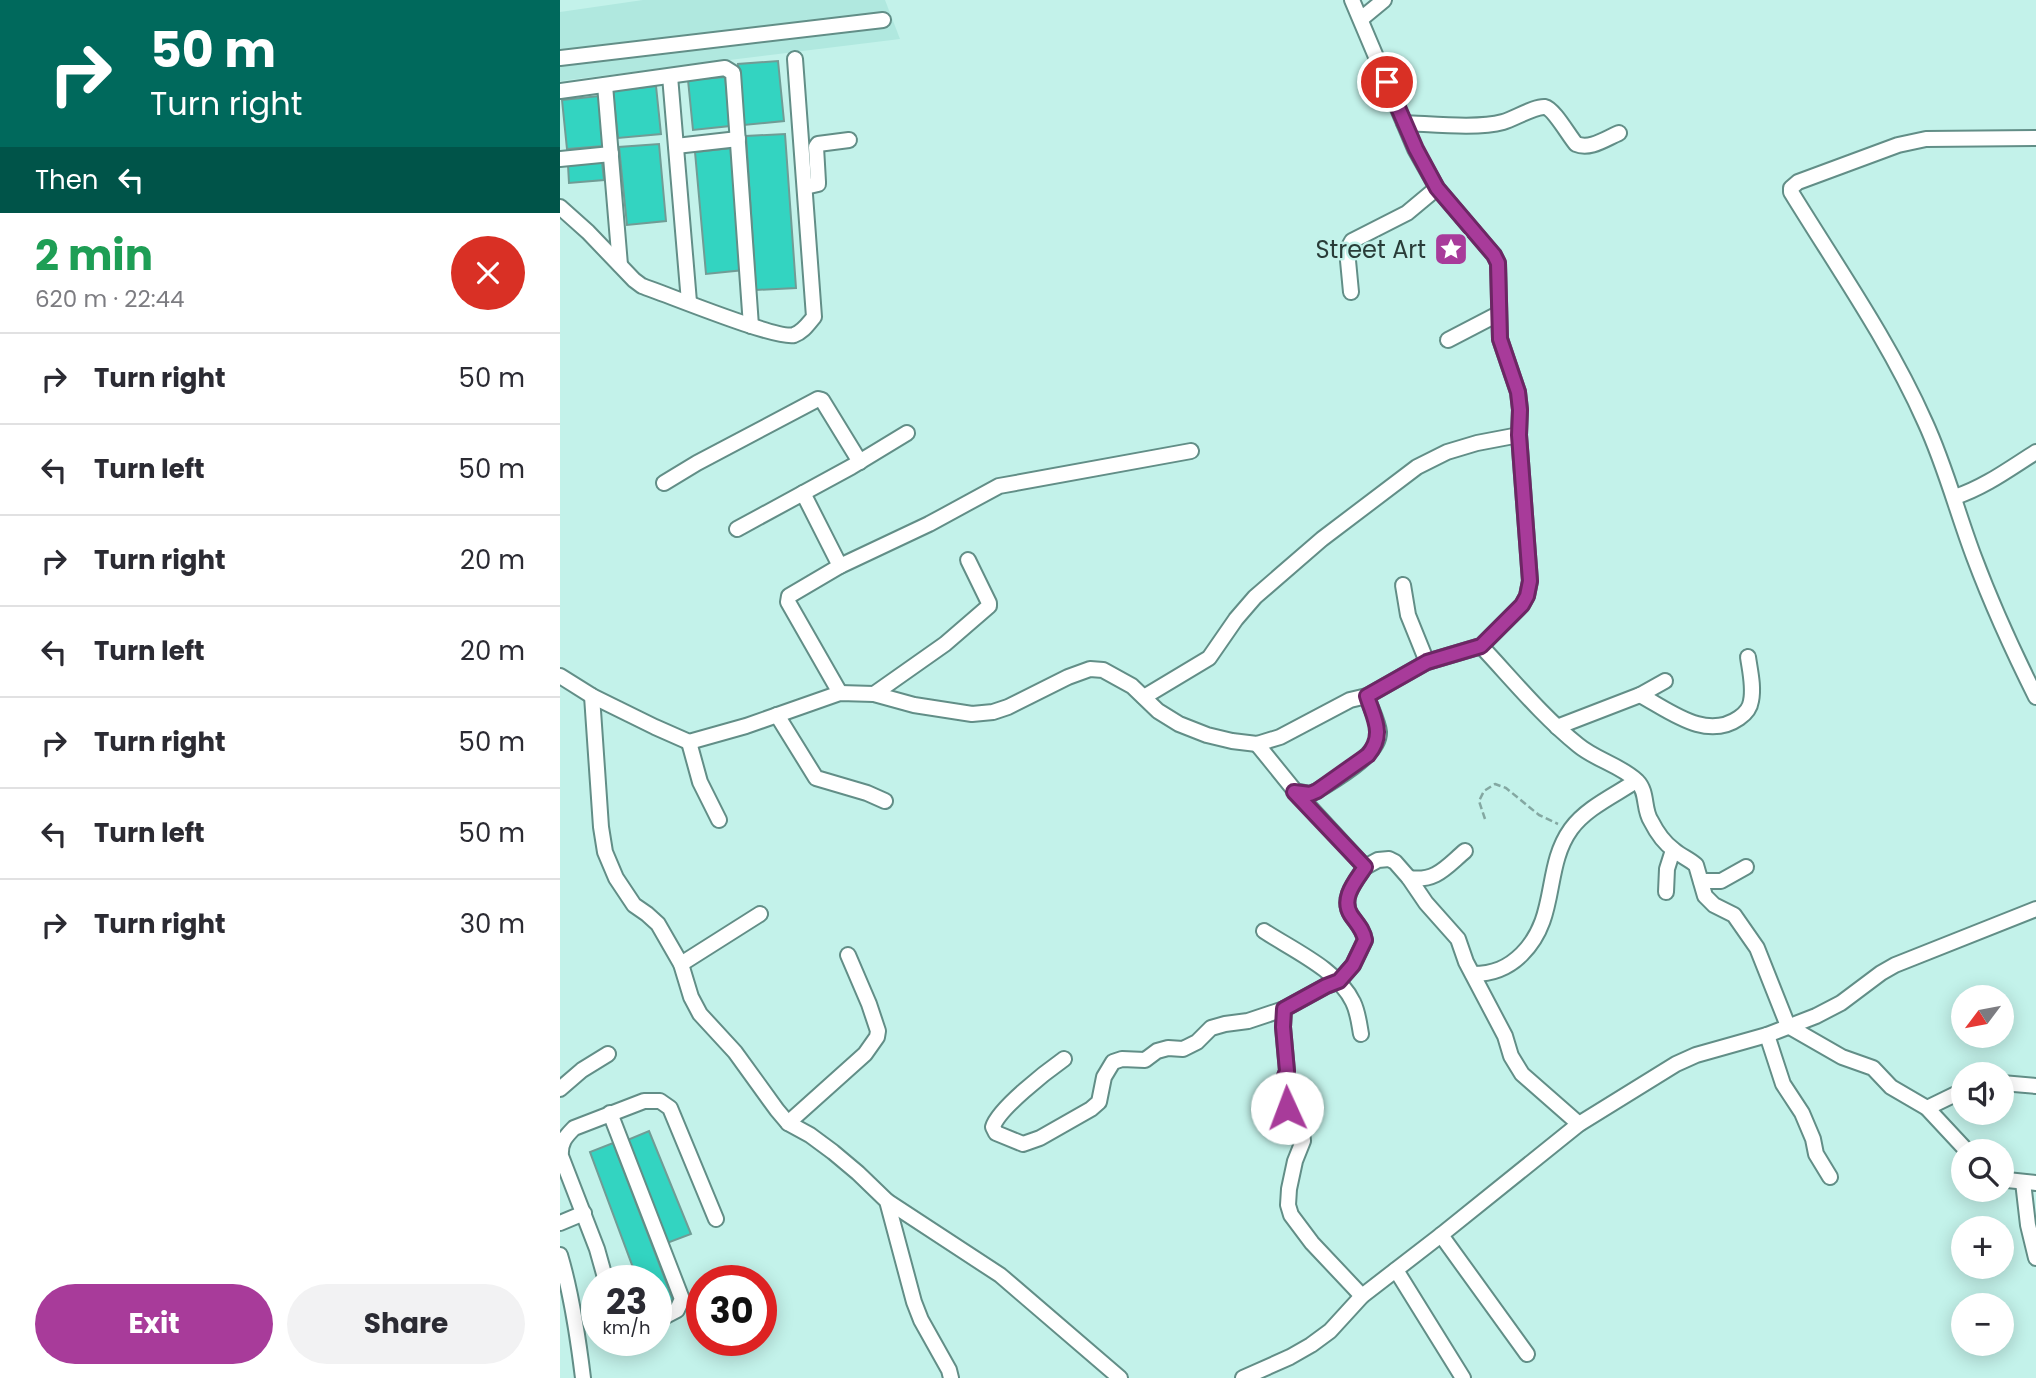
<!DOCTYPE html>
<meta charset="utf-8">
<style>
body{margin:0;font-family:Poppins,sans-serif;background:#f2f2f3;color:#2b2b33;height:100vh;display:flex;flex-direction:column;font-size:26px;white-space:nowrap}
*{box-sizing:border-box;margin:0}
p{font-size:23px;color:#7c7c81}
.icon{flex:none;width:38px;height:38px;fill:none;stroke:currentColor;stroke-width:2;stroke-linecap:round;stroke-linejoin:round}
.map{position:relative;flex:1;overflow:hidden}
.sheet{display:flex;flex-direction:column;background:#fff;width:560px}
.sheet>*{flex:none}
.guide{background:#00695c;color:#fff;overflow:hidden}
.needle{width:46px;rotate:238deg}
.controls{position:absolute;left:1391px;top:985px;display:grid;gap:14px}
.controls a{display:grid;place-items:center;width:63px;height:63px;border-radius:50%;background:#fff;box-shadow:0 4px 18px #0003;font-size:35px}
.speed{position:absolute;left:21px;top:1265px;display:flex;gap:14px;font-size:35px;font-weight:700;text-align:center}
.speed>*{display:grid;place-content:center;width:91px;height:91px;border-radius:50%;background:#fff;box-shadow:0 4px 18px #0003;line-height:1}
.speed small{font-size:18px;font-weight:400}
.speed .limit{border:10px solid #d22;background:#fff;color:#111}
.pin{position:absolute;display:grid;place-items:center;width:60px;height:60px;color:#fff;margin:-30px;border:4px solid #fff;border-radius:50%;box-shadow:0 2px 7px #0007}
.me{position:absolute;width:77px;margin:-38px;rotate:358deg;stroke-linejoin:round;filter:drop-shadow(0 0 5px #0008)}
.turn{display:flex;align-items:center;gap:24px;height:147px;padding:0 35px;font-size:32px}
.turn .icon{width:91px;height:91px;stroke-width:2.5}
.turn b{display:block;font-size:49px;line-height:60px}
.then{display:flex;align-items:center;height:66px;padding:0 35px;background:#0003;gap:14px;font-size:26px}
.round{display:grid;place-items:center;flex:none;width:74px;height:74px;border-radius:37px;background:#f2f2f3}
.overview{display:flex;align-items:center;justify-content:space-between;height:119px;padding:0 35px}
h1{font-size:42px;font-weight:700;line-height:52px;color:#1e9e55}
.primary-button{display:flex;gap:14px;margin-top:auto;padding:14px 35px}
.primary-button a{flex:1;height:80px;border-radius:42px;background:#a83b9a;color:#fff;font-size:28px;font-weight:700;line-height:80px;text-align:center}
.primary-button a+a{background:#f2f2f3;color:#2b2b33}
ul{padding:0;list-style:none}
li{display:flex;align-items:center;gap:21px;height:91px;padding:0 35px;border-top:2px solid #e1e1e2}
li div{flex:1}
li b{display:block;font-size:26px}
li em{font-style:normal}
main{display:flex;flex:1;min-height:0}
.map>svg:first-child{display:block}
.built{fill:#b0e8df}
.building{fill:#33d4c1;stroke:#709c95;stroke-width:2}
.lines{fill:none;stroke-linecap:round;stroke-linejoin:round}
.minor-casing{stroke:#628e87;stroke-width:18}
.path{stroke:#84a8a2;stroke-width:2.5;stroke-dasharray:7 3.5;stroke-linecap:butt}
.minor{stroke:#fff;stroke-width:14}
.route-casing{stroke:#6d2664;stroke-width:18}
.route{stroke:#a83b9a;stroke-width:12}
.labels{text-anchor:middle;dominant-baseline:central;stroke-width:5;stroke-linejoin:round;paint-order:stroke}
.poi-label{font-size:24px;fill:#293c38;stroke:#c3f2ea;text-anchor:end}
</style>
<main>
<section class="sheet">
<div class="guide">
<div class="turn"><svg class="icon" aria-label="right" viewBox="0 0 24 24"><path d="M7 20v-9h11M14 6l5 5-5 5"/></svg><div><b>50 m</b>Turn right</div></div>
<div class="then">Then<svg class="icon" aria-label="left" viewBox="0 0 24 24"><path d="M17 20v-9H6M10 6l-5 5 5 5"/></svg></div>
</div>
<div class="overview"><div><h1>2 min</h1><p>620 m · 22:44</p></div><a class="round" style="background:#d93025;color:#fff"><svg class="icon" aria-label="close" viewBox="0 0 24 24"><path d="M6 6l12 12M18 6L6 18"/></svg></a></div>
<ul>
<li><svg class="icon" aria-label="right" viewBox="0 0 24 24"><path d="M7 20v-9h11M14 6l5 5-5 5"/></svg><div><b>Turn right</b></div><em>50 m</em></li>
<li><svg class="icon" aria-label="left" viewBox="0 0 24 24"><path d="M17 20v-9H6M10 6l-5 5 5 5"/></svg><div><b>Turn left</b></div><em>50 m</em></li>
<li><svg class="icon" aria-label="right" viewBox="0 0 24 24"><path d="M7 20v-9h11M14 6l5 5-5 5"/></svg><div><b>Turn right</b></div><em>20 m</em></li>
<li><svg class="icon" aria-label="left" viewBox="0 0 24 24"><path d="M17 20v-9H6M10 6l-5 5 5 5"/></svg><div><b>Turn left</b></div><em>20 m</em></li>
<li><svg class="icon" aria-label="right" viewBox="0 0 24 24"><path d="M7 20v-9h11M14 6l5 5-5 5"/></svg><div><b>Turn right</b></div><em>50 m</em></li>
<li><svg class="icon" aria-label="left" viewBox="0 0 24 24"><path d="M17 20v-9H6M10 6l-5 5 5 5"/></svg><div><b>Turn left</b></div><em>50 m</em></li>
<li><svg class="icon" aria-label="right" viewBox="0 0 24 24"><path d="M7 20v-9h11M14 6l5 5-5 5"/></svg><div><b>Turn right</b></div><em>30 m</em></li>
</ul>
<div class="primary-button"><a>Exit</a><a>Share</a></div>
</section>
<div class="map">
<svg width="1476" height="1378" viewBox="0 0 1476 1378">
<rect width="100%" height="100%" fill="#c3f2ea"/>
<!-- built -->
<path class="built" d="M83,0H325L340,39L0,81V12Z"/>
<!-- building -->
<g class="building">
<path d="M218,61L224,121L184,125L178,64Z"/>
<path d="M165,77L170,126L133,130L128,80Z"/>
<path d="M96,86L101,134L58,138L53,91Z"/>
<path d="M39,96L44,146L7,149L2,100Z"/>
<path d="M225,134L236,288L196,290L186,136Z"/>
<path d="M99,144L106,221L67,225L59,147Z"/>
<path d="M172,148L184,270L146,274L135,152Z"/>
<path d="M42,162L44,180L9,183L8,165Z"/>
<path d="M89,1131L131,1234L107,1243L65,1141Z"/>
<path d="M53,1143L113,1300L96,1307V1281H78L30,1152Z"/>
</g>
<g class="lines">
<!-- minor casing -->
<g class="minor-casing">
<g id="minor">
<path d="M801,19L824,0"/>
<path d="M0,58L323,20"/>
<path d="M110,76L129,302"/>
<path d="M45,85L60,265"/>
<path d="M0,91L165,68L173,73L191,326"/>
<path d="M844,123C872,124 918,129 943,122C954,119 975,106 985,107C994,109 1009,136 1016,144C1030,150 1045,139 1059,133"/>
<path d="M1476,138L1366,139L1338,145L1238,182L1231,188V192C1277,267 1329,341 1365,422C1385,465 1397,512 1414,557C1432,605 1453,651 1476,697"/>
<path d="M116,146L178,139"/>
<path d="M0,159L51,154"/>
<path d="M245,187L258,184V182L256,147L258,144L289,140"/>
<path d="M0,207L28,232L74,280L82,286C106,294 217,340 234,335C243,332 248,324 254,317L235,59"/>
<path d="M791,292L787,250L792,241L847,213L877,188"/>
<path d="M888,340L938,314"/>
<path d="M104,483L137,463L258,399L262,400L300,462"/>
<path d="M243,493L280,566"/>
<path d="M1395,497C1425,487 1449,469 1476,452"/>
<path d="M177,529L291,467L347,433"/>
<path d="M843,585L848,615L867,662"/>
<path d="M921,646C952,679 982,716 1018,745C1036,760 1060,765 1077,781C1088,792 1083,809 1091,821C1096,831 1104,843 1114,850C1121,856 1129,859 1136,865L1145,896L1154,905L1174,915L1197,948L1228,1026L1282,1057L1313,1068L1331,1087L1367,1108L1408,1152"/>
<path d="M0,676L32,696L95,727L129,742L186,726L280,693L314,694L354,705L412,714L433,712L448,707L508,677L530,669L543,670L572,686L598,711L619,724L647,735L672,741L697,744L720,737L790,700L807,696L867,662L921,646L962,605L967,596L970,581L959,435L960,409L958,392L940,339L938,263L934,255L877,188L855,149L792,0"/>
<path d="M280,693L228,602L229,596L280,566L369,524L439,486L631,451"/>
<path d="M314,694L385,644L429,606V603L408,560"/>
<path d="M1080,695C1110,711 1146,741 1179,718C1185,714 1190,708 1191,701C1194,687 1190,671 1188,657"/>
<path d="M32,696L41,827L45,852L56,878L74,905L87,914L98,924L121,964L131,997L140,1014L175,1052L217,1110L228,1123L250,1135L273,1152L298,1173L327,1201L354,1302L361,1320L389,1370L391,1378"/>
<path d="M584,697L649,658L676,619L695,597L762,539L857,467L887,452L917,443L959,435"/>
<path d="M217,715L256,778L307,793L325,801"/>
<path d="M997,727L1080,695L1105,681"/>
<path d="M129,742L140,782L159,820"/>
<path d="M697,744L735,791L805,867L818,860L829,859L835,862L849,878L866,903L898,939L906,962L945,1036L951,1056L962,1074L1019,1124"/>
<path d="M735,791L750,794L757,791C774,780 820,755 819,732C818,721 810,707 807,696"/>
<path d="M849,878C876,882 886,867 905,851"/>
<path d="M1141,881H1161L1186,867"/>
<path d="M1106,892L1107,869L1113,850"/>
<path d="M704,931C733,950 778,970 793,1002C798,1012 799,1023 801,1034"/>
<path d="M121,964L200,914"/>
<path d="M913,974C933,974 948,968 962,954C999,917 983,868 1011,829C1026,808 1055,795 1076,781"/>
<path d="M724,1009L723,1027L727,1071L722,1084V1094L727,1108L742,1131L743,1141L735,1161L729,1189L728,1205L731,1215L752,1243L802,1296"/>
<path d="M1207,1035L1223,1084L1242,1113L1253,1139L1256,1154L1270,1177"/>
<path d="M504,1059C487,1071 438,1109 433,1127L436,1133L463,1144L480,1138L531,1109L539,1102L544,1077L553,1062L562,1059L585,1060L597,1051L608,1048L623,1049L637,1042L651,1028L665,1024L688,1021L724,1009L766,986L779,981L793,965L805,940C803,929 797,924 791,915C780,898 796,881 805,867"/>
<path d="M1442,1083L1476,1086"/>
<path d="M0,1089L22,1070L48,1054"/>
<path d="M1367,1108L1404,1090"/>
<path d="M50,1113L122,1299L117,1310L96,1321"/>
<path d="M228,1123L305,1054L317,1037L318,1031L309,1004L288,955"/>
<path d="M1442,1178L1447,1180L1476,1183"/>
<path d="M1463,1182L1468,1225L1476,1258"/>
<path d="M327,1201L440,1275L560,1378"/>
<path d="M0,1223L24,1213"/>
<path d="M881,1235L967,1354"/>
<path d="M0,1255C12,1295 18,1337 23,1378"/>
<path d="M836,1270L903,1378"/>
<path d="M46,1281L37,1249L1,1156C0,1143 5,1137 14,1128L84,1101H100L110,1108L156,1219"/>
<path d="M683,1378L730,1357L751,1345L770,1331L802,1296L881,1235L1019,1124L1116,1064L1136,1055L1207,1035L1256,1016L1281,1003L1321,973L1335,965L1476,909"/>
</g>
</g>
<!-- path -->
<path class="path" d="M925,819L919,801L924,791L935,784L946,788L979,815L998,824"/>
<!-- minor -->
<use href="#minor" class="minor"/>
</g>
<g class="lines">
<!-- route casing -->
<g class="route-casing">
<path id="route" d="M727,1108L722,1094V1084L727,1071L723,1027L724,1009L766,986L779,981L793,965L805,940C803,929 797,924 791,915C780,898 796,881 805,867L734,792L750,794L757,791L808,755C825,734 814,719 807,696L867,662L921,646L962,605L967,596L970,581L959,435L960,410L958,392L940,339L938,263L934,255L877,188L856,149L827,82"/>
</g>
<!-- route -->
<use href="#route" class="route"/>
</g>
<!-- icons -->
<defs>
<g id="sight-square" transform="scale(1.75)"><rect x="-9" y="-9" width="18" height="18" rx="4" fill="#a83b9a" stroke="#c3f2ea"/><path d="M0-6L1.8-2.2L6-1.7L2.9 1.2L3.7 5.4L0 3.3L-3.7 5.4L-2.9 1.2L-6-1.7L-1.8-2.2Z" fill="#fff"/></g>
</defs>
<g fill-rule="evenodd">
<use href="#sight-square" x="891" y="249"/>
</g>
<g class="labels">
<!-- poi labels -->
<g class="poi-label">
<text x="866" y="249">Street Art</text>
</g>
</g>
</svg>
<div class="controls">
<a><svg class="needle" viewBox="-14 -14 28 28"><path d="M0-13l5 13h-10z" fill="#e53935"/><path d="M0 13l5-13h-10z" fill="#7c7c81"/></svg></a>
<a><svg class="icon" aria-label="sound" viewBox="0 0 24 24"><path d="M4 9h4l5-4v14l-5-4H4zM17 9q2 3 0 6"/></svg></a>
<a><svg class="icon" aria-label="search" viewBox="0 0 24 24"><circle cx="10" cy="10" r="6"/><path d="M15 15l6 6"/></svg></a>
<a>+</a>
<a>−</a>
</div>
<div class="speed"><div>23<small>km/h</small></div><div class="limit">30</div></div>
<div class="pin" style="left:827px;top:82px;background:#d93025"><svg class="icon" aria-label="arrive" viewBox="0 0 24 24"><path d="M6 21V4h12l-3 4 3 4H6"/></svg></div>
<svg class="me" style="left:727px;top:1108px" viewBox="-20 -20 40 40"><circle r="19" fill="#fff"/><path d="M0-13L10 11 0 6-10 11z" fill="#a83b9a"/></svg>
</div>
</main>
